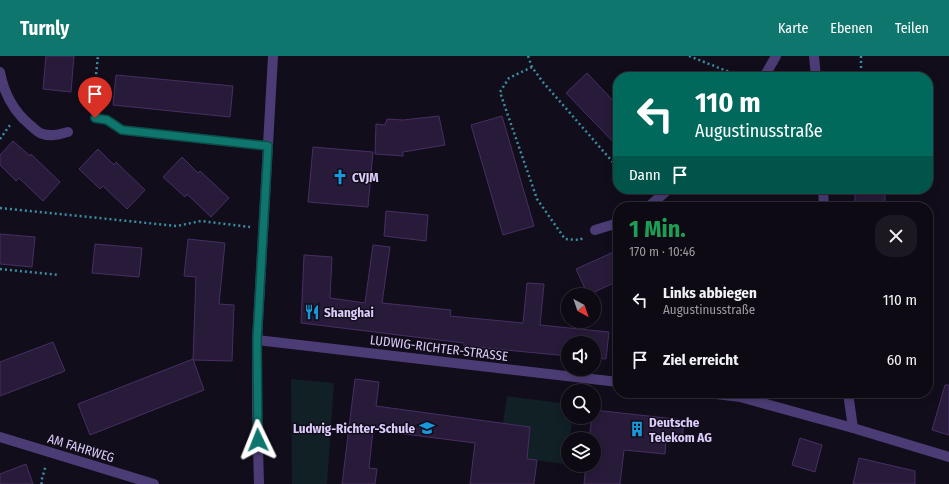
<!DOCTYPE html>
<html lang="de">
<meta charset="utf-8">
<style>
body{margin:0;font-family:"Fira Sans Condensed",sans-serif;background:#1c1822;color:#f1f3f6;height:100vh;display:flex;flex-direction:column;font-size:15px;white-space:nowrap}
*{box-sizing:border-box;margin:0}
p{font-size:13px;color:#9b9aa0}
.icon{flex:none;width:22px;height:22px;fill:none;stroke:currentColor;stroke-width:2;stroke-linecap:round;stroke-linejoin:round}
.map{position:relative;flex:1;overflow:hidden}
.side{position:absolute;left:613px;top:146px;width:320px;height:196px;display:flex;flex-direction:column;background:#0e0a14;border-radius:16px;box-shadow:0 2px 10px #0003,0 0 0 1px #2e2b34}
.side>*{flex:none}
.top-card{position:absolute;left:613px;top:16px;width:320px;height:122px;border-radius:16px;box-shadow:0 2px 10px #0003,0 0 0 1px #2e2b34;background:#00695c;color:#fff;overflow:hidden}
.needle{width:26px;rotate:140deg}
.tools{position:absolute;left:561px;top:232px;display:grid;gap:8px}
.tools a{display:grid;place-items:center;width:40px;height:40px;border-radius:50%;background:#0e0a14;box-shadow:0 2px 10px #0003,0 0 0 1px #2e2b34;font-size:20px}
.pin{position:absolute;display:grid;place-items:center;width:34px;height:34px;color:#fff;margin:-41px -17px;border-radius:50% 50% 50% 0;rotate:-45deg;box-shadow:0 0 4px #0007}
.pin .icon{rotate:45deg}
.me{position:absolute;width:44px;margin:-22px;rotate:358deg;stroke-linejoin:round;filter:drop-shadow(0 0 3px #0008)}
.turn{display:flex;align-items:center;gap:14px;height:84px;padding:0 16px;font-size:18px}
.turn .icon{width:52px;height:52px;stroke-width:2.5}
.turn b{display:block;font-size:28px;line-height:34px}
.then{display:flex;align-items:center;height:38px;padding:0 16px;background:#0003;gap:8px;font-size:15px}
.round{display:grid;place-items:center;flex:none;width:42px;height:42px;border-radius:16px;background:#1c1822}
.headline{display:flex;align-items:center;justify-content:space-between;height:68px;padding:0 16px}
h1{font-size:24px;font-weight:700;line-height:30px;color:#1e9e55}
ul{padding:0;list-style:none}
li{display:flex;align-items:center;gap:12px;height:60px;padding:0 16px}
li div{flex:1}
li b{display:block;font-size:15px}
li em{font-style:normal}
header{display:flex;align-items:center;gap:24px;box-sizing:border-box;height:56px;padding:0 20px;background:#0f766e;color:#fff}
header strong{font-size:19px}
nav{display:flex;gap:22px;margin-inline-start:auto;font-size:14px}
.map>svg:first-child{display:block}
.green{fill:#112024}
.building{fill:#281b3a;stroke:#462f63}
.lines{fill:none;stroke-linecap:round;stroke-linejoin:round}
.path{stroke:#388fa1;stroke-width:2.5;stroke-dasharray:2 3;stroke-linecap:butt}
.service{stroke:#4c3c75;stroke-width:9}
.minor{stroke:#4c3c75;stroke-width:10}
.tertiary{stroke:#4c3c75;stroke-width:10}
.route-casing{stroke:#0a4d48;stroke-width:10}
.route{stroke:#0f766e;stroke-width:7}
.labels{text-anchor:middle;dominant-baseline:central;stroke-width:3;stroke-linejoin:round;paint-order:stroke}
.poi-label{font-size:13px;font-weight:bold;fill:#dcccfa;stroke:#120d1b;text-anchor:start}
.street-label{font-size:13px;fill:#dcccfa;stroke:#120d1b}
</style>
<header>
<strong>Turnly</strong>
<nav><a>Karte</a><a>Ebenen</a><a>Teilen</a></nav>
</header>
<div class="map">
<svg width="949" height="428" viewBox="0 0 949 428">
<rect width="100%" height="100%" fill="#120d1b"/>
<!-- green -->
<g class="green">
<path d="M291,323L334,327L327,428H292Z"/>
<path d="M507,340L568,348V361H573L565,408L527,403L530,371L503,367Z"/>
</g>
<!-- building -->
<g class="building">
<path d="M46,0H74L71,36L43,33Z"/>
<path d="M587,17L618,50V91L566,37Z"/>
<path d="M116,19L233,30L230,61L113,49Z"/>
<path d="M439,60L445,89L403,96V100L375,98L376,68L385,69L387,63L403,64Z"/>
<path d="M502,60L534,170L503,179L471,69Z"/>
<path d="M13,85L30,100L31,98L60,126L43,145L19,122L16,125L0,109V99Z"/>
<path d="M313,91L373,96L368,151L308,146Z"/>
<path d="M98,93L114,109L116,106L145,134L127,153L103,130L100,133L79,113Z"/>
<path d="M182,101L198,117L200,115L229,142L211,161L187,138L185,141L163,121Z"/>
<rect x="855" y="133" width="30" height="18"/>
<path d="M386,155L428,159L426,185L384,180Z"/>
<path d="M0,178L35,181L32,211L0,208Z"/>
<path d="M188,183L225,187L219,248L234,249L232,305L193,304L196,221L184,220Z"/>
<path d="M95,188L142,192L139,221L92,217Z"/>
<path d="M373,189L390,191L382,247L451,254L450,260L523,267L527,227L544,228L540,269L609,276L606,303L594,302V287H568V300L464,290V287L301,267L304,199L332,201L330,242L365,247Z"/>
<path d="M618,194V225L588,239L576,213Z"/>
<path d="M53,286L65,315L0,340V306Z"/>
<path d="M193,303L204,334L90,379L78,348Z"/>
<path d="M355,323L379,326L376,350L530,371L527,403L537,404L534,428H470L475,387L373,374L369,412L377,413L375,428H342Z"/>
<path d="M945,329H949V379L932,374Z"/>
<path d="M594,354L684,364L682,384L666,382L665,398L624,394L620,428H584L586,409H594V383H589L592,361H594Z"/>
<path d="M800,382L822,389L815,416L792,409Z"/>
<path d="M859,402L915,415V428H853Z"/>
<path d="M26,408L33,428H0V418Z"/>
</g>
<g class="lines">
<!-- path -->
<g class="path">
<path d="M528,0L532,11L542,25L618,112"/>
<path d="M689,0L742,21"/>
<path d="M861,0V21"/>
<path d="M532,11L509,22L500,36L503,45L537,143L565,183L580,184L584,181"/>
<path d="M93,48L98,0"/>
<path d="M0,83L10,69"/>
<path d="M637,133L641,139"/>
<path d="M0,152L177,170L201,165L250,171"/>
<path d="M0,213L59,219"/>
<path d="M42,428L41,426L46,409"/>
</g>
<!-- service -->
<path class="service" d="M95,62L107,64L122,74L268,90"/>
<!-- minor -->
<g class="minor">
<path d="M814,0L816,21"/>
<path d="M0,16C4,38 13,55 30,69C34,72 38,77 43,78C51,81 60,78 68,76"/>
<path d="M764,21L776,0"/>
<path d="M823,133L824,151"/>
<path d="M648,151L669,133"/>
<path d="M595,174L618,167"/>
<path d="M257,284L618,326"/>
<path d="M708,337L740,341L853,372L949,401"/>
<path d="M848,337L853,372"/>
<path d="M0,381L154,428"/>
</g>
<!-- tertiary -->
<path class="tertiary" d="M259,428L257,354V284L273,0"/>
</g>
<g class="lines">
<!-- route casing -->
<g class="route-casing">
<path id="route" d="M95,62L107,64L122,74L268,90L257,284L258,384"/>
</g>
<!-- route -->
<use href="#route" class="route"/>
</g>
<!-- icons -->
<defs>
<g id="church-bare" transform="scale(1.2)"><path d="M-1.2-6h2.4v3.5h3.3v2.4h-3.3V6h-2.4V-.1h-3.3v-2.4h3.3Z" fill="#1799db" stroke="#120d1b" stroke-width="2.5" paint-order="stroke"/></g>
<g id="restaurant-bare" transform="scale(1.2)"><path d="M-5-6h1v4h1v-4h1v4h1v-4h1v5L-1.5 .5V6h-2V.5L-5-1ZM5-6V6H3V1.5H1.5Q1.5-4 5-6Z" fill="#1799db" stroke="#120d1b" stroke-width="2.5" paint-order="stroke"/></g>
<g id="school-bare" transform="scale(1.2)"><path d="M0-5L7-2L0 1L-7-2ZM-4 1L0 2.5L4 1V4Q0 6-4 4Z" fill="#1799db" stroke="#120d1b" stroke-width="2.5" paint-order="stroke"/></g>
<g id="building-bare" transform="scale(1.2)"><path d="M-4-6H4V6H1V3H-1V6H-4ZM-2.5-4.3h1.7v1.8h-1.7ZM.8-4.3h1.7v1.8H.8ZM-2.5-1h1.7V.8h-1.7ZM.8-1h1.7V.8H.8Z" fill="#1799db" stroke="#120d1b" stroke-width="2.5" paint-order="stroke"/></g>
</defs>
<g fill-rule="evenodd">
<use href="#church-bare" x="340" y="121"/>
<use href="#restaurant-bare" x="312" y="256"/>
<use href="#school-bare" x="427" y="372"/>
<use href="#building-bare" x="637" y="373"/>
</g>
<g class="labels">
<!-- poi labels -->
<g class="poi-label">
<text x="352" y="121">CVJM</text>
<text x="324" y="256">Shanghai</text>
<text x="649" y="366">Deutsche<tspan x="649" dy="15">Telekom AG</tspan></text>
<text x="415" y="372" text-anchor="end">Ludwig-Richter-Schule</text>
</g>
<!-- street labels -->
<g class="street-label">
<text transform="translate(439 292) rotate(7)">LUDWIG-RICHTER-STRASSE</text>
<text transform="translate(81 392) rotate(17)">AM FAHRWEG</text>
</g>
</g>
</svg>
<div class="tools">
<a><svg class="needle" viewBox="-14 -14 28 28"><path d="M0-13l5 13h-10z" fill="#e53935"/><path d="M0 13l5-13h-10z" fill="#9b9aa0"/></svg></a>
<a><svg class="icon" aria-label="sound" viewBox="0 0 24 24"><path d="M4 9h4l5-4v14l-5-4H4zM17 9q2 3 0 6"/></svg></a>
<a><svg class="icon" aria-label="search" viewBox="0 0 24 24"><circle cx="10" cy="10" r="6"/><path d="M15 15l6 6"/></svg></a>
<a><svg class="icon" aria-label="layers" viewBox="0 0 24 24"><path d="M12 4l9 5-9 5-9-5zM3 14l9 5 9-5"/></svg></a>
</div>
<div class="pin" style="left:95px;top:62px;background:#d93025"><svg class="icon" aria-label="arrive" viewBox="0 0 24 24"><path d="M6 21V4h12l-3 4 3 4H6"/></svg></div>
<svg class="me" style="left:258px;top:384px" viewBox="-20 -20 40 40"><path d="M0-17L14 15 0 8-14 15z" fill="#0f766e" stroke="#fff" stroke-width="4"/></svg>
<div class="top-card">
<div class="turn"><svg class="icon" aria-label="left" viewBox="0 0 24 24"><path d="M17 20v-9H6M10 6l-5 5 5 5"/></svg><div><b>110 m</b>Augustinusstraße</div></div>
<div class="then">Dann<svg class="icon" aria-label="arrive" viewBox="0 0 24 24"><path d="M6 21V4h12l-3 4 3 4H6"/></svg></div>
</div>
<section class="side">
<div class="headline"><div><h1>1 Min.</h1><p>170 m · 10:46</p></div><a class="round"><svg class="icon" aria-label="close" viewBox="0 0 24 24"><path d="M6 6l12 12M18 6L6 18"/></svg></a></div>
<ul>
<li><svg class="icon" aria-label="left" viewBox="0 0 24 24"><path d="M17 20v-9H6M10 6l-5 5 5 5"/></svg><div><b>Links abbiegen</b><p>Augustinusstraße</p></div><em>110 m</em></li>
<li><svg class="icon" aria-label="arrive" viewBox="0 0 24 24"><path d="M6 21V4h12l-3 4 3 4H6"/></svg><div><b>Ziel erreicht</b></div><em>60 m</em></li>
</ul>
</section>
</div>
